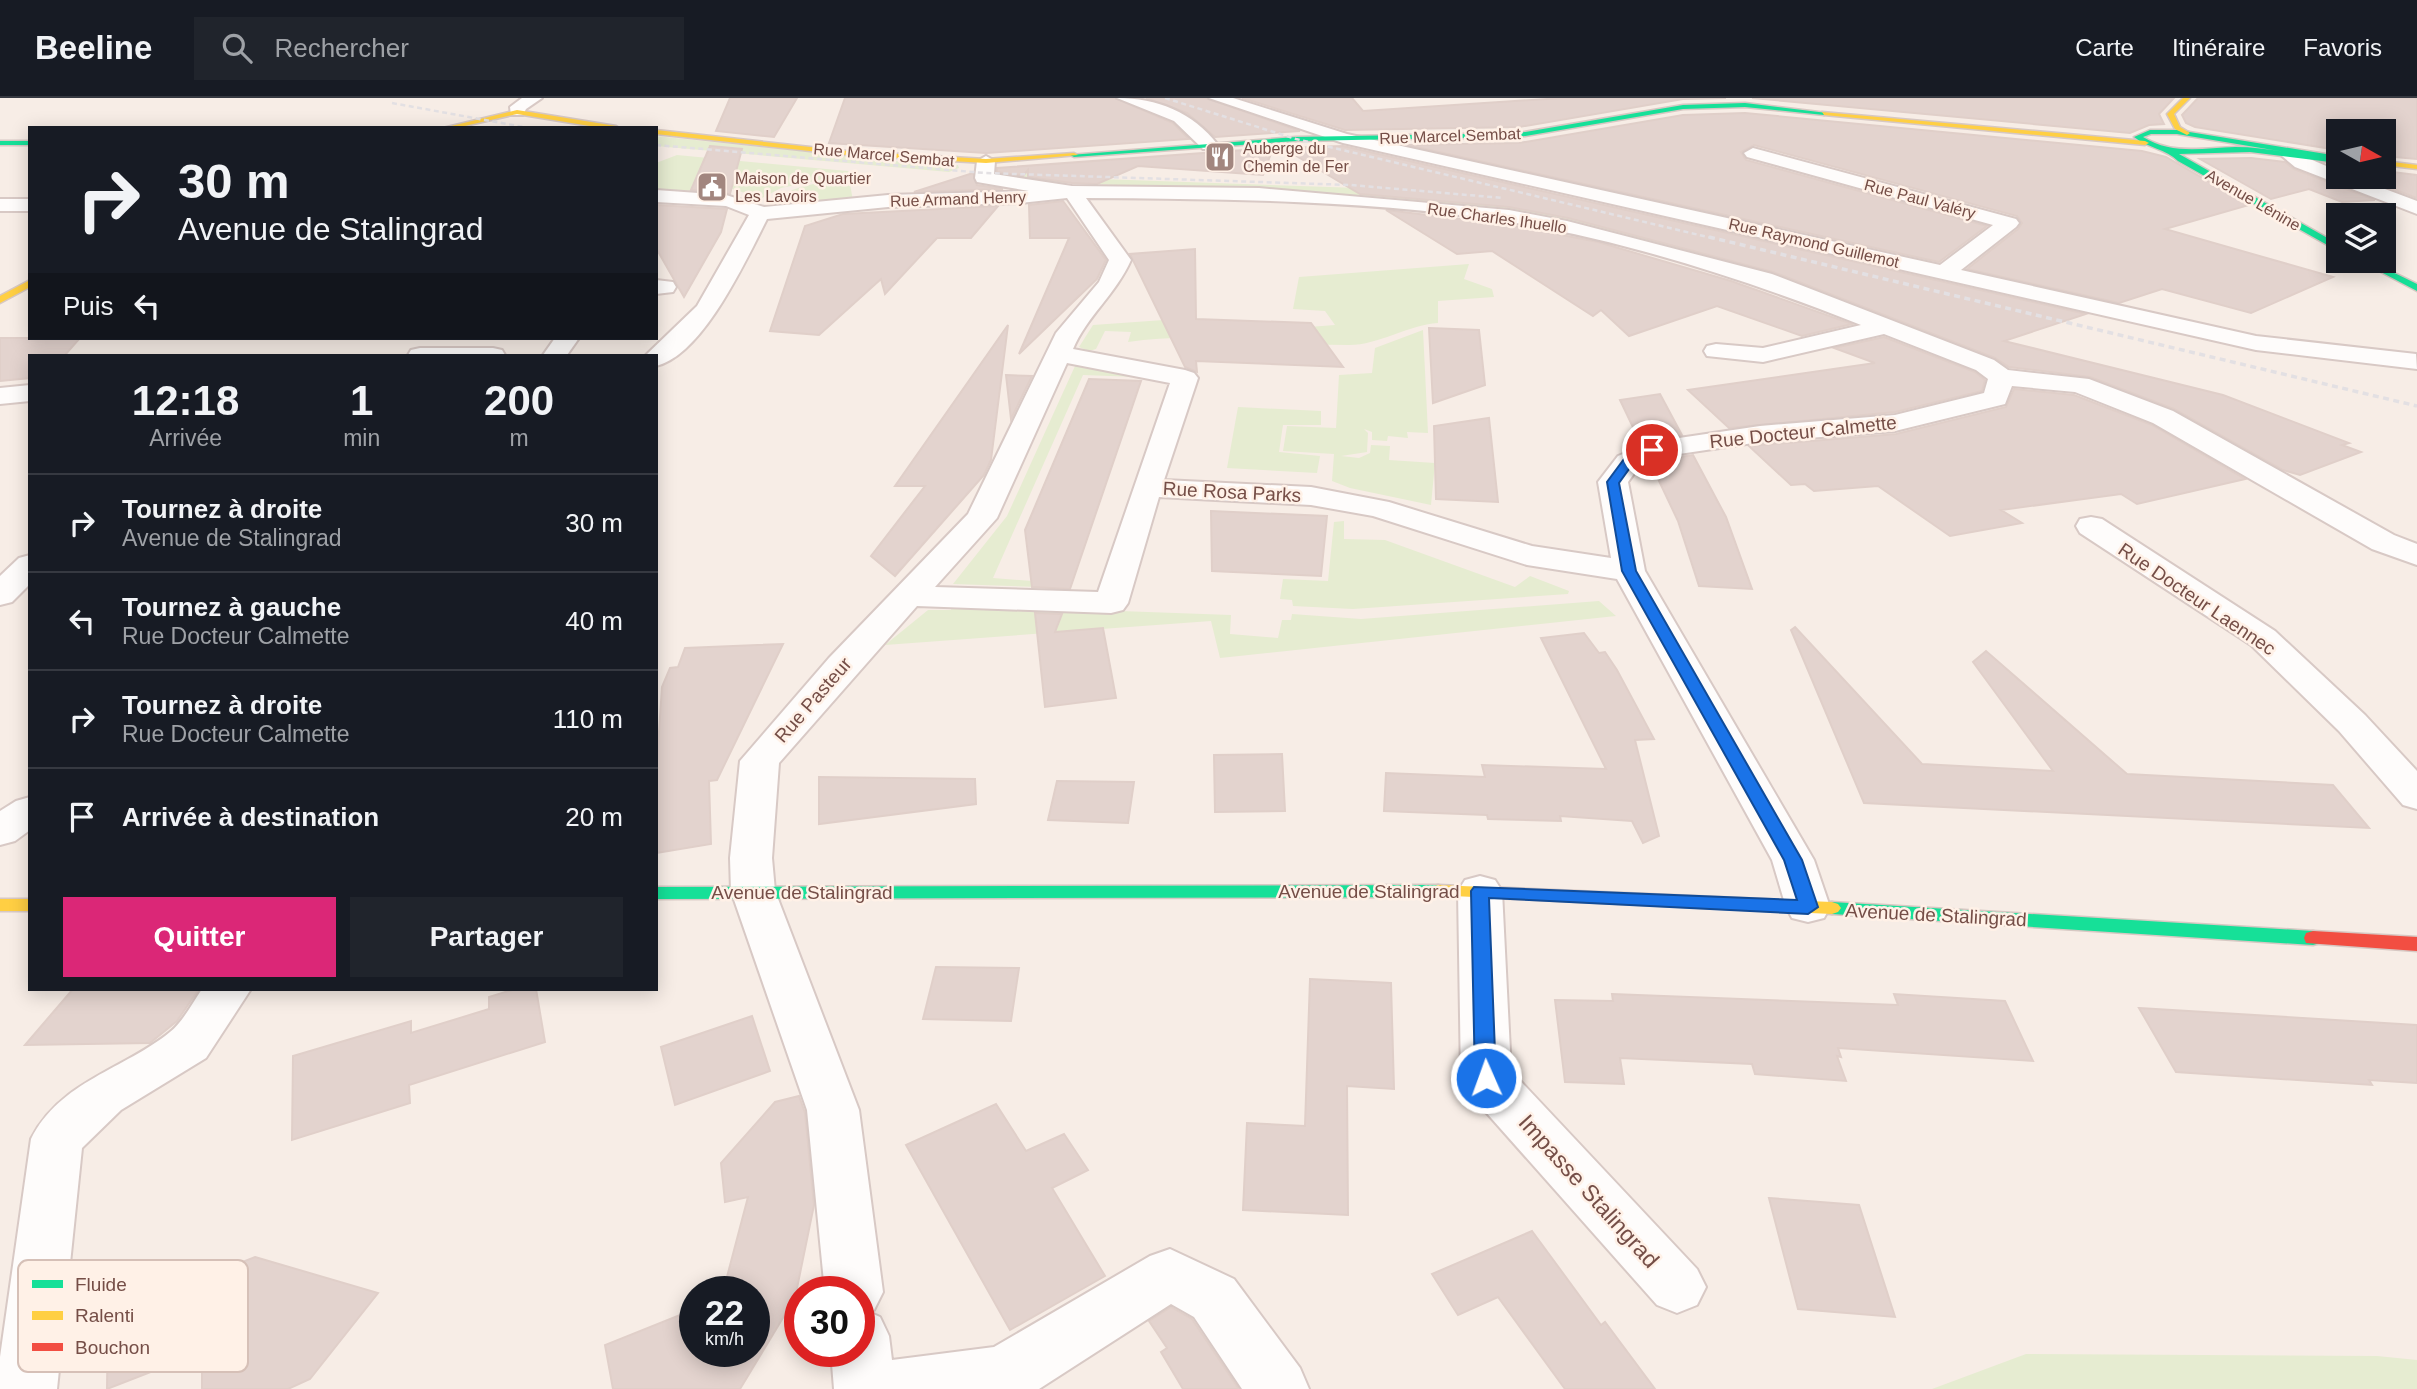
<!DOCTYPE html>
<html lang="fr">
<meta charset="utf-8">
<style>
body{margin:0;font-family:Arial,sans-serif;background:#20242c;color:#f1f3f6;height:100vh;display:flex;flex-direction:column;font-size:26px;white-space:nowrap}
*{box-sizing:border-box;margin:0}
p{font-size:23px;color:#9ea1a6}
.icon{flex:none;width:38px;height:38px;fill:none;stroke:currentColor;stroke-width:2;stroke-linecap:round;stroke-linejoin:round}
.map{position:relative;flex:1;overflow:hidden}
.panel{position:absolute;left:28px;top:256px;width:630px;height:637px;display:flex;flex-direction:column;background:#171b24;border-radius:0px;box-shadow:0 4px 18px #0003}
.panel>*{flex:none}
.top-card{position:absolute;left:28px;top:28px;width:630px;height:214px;border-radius:0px;box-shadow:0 4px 18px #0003;background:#171b24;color:#f1f3f6;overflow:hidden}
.needle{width:46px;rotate:98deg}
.controls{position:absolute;left:2326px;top:21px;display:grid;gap:14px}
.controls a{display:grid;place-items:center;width:70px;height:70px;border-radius:0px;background:#171b24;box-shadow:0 4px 18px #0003;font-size:35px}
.speed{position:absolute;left:679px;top:1178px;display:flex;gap:14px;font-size:35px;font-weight:700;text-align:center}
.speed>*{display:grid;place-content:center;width:91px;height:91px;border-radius:50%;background:#171b24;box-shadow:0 4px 18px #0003;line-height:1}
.speed small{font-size:18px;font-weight:400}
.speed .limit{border:10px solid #d22;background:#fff;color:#111}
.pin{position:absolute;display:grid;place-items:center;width:60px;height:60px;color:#fff;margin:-30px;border:4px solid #fff;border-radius:50%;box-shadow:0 2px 7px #0007}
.me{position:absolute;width:77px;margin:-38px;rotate:358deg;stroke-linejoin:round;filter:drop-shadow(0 0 5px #0008)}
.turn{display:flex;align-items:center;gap:24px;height:147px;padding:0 35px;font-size:32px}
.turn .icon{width:91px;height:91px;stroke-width:2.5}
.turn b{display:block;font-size:49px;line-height:60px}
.then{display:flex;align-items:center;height:66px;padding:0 35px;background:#0003;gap:14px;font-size:26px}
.eta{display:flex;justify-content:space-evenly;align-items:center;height:119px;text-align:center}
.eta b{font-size:42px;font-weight:700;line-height:49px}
.cta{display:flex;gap:14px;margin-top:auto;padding:14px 35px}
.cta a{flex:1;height:80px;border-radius:0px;background:#db2777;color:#fff;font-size:28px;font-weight:700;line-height:80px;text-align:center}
.cta a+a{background:#20242c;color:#f1f3f6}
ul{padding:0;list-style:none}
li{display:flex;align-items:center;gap:21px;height:98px;padding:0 35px;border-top:2px solid #363941}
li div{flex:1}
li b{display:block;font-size:26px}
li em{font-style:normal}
header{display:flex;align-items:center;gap:42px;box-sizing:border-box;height:98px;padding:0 35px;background:#171b24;border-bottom:2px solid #363941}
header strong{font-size:33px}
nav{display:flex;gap:38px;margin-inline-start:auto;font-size:24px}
.search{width:490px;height:63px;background:#20242c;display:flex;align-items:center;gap:18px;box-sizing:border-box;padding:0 24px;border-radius:0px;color:#9ea1a6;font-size:26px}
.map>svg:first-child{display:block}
.green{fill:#e6ecd1}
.building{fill:#e3d3ce;stroke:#e0cfc9;stroke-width:2}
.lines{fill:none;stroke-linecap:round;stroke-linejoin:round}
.street-casing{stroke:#d8c9c5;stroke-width:4}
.fast-casing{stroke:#d7c8c3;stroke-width:3}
.slow-casing{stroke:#d7c8c3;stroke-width:3}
.jam-casing{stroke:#d7c8c3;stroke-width:3}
.street{fill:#fefcfb;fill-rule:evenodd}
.fast{fill:#16e098;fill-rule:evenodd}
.slow{fill:#ffcf43;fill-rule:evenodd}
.jam{fill:#f24e42;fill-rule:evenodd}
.rail-far1{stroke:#e3e0e3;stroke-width:2.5;stroke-dasharray:5 3.5;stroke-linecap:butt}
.rail{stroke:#e3e0e3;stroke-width:3.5;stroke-dasharray:6 4.5;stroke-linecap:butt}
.route{fill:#1a73e8;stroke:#114b97;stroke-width:2}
.labels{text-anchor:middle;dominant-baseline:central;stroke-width:5;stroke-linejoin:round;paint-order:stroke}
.far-street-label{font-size:16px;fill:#754e47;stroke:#fff1e7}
.far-poi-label{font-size:16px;fill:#754e47;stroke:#fff1e7;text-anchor:start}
.street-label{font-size:19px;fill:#754e47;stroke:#fff1e7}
.near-street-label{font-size:23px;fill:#754e47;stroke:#fff1e7}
.key{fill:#fff1e7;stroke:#d6c0b7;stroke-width:2}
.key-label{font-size:19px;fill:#754e47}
</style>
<header>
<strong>Beeline</strong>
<div class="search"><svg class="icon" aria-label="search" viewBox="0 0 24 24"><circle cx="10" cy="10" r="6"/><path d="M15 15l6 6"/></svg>Rechercher</div>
<nav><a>Carte</a><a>Itinéraire</a><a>Favoris</a></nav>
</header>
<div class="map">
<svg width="2417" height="1291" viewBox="0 0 2417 1291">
<rect width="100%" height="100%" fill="#f7ede6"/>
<!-- green -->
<g class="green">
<path d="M656,38L942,68L958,67L959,70L949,74L656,48Z"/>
<path d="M677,57L858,74L781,90L762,100L732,91L733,81L694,86L691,93L656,91V65Z"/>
<path d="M1021,70L1072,80L1359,90L1549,111L1854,195C1738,173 1625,131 1508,113C1356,91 1201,92 1048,84L1009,79Z"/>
<path d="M849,80L853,103L779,109L773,106C785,87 828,84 849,80Z"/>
<path d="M1469,166L1464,181L1492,191L1494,199L1438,203V225C1408,227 1379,247 1349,247C1276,247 1201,233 1128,244L1131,234L1105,233L1096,251L1089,253L1079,249L1093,227L1192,220L1202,237L1335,227L1325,213L1293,211L1299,179Z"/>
<path d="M1423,232L1428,335L1407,334L1408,340L1388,338L1387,343L1372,342V334L1364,331L1368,335L1367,354L1341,358L1359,360L1370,355L1371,347L1390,348L1389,362L1435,365L1431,407L1350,390L1332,383L1334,356L1283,353L1287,328L1336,330L1339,277L1372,275L1375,250Z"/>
<path d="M1093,265L1139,275L1137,279L1083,277L993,480L1071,486L1069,490L953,486L1007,418L1075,268Z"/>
<path d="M1238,309L1321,313V327H1283L1279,354L1320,358L1317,375L1227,370Z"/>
<path d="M1344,423V441L1385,442L1515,489L1530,478L1569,493L1568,496L1353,511L1293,508L1292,502L1280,501L1283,481L1328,483L1334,424Z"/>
<path d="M1599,503L1616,518L1220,560L1211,523L885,547L928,512H951L952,507L1231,517L1230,536L1278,540L1282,522H1291L1292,516L1361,521Z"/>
<path d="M2026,1256L2377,1258L2417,1262V1291H1932Z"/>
</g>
<!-- building -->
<g class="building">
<path d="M730,0H797L774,39L716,33Z"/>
<path d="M845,0H1115L1173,25L1189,41L986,55L829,45Z"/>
<path d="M1146,0H1206L1300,33L1215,39L1187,15Z"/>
<path d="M1242,0H1352L1363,13L1562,0H1726L1683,1L1519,29L1345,32Z"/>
<path d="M1752,0H2174L2159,16L2164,26L2149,27L2130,35Z"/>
<path d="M2198,0H2417V61L2384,58V33H2338V52L2195,29L2186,25L2182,17Z"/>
<path d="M1745,15L2142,53L2166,59L2249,107L2165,131L2333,179L2251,215L2162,191L2119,205L1967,171L2018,131L2022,125L2017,118L1754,47L1741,54L1746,62L1987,128L1939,164L1407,47L1519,45L1683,17Z"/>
<path d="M710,48L742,51L730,96L691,92Z"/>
<path d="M1343,48L2086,216L2004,243L2223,297L2349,345L2342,347L2361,354L2300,377L2283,372L2174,311L2090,279L2009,269L1995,260L1773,174L1568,120L1509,109L1360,96L1283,50Z"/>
<path d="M1273,50L1263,77L1138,68L1097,86L1072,85L1028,79V72L1023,78L997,74V70Z"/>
<path d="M2251,60L2285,64L2294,71L2375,102L2342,104L2309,91L2271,101L2200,61Z"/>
<path d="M2384,73L2417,77V100L2360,79H2384Z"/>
<path d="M973,75L977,87L1003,91L914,94Z"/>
<path d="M1063,103L1106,162L1097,181L1019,256L1069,140H1030L1029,107Z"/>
<path d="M656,107L727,111L721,134L684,199L656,150Z"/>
<path d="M998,108L971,140H937L885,196L881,181L819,237L770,233L805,128L843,116Z"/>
<path d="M1386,112L1510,127L1598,144L1731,183L1852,226L1802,238L1717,208L1629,238L1601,212L1593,218L1492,153L1457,156Z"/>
<path d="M1195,151L1196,221L1311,225L1343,269L1196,263L1197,274L1185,269L1130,156Z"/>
<path d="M1008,227L991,362L984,377L895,478L871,458L925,388H895Z"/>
<path d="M1429,230L1479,232L1485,287L1433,305Z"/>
<path d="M1884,239L1975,274L1985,282L1982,293L1895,314L1729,330L1688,292L1875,265L1834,250Z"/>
<path d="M0,240H80L65,257H30V280L0,283Z"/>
<path d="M1006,277L1032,278L1011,321Z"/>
<path d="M1089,281L1141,283L1070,491L1032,489L1025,432Z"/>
<path d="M2014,291L2074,297L2152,327L2245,381L2137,406L2121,396L2001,412L2022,425L1950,438L1878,388L1814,393L1805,386L1791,387L1749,348L1896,336L2006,309Z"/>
<path d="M1660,296L1682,337L1641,346L1620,302Z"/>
<path d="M1489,320L1498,404L1436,401L1434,328Z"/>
<path d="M1693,357L1726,419L1752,491L1699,488L1678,423L1651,366L1660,362Z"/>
<path d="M1211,413L1327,418L1321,478L1212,473Z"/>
<path d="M1035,515L1062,516L1055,534L1103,530L1116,600L1045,609Z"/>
<path d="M1795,529L1922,666L2053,673L1973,564L1986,553L2127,676L2333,687L2369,730L1864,705L1791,532Z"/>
<path d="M1584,535L1599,555L1605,554L1617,572L1654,641L1635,642L1659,738L1643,745L1632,723L1560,718L1561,723L1488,721L1487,717L1384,713L1386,675L1485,679L1482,667L1606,671L1541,540Z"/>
<path d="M783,546L717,682L709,683L711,746L656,755V679L662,589L670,570L678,569L685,550Z"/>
<path d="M1282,656L1285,713L1215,714L1214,657Z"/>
<path d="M819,679L975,681L976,706L819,726Z"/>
<path d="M1057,683L1134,684L1128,725L1048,722Z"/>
<path d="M936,869L1019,870L1011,923L923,921Z"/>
<path d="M1310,881L1391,885L1394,991L1347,988L1348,1117L1243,1112L1247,1025L1305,1028Z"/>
<path d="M73,891H199L177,923L150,945L25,947Z"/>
<path d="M515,891H536L545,944L409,987L410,1005L292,1042L293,958L411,923V935L489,911V899Z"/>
<path d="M1612,896L1898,907L1894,896L2005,903L2033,963L1838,950L1841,959L1837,958L1846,983L1755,976L1752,966L1620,960L1624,986L1565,984L1555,902L1613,903Z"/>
<path d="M2139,910L2417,927V985L2369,982L2372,987L2176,974Z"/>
<path d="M752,918L770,973L675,1007L661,949Z"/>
<path d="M799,998L805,1015L814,1107L795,1200L740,1291H613L605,1247L695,1211V1253H754V1194H723L748,1099L725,1104L721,1065L775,1004Z"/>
<path d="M996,1006L1026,1053L1064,1036L1088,1072L1052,1090L1105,1178L1010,1232L906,1047Z"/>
<path d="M1769,1100L1859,1107L1895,1219L1798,1211Z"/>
<path d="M1532,1133L1601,1227L1605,1224L1655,1291H1565L1498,1199L1458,1217L1432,1176Z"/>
<path d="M255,1159L378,1195L310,1281L288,1291H202V1254L107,1291L108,1217Z"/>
<path d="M1171,1209L1192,1221L1239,1291H1183L1161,1254L1167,1250L1149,1223Z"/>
</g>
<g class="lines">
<!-- street casing -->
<g class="street-casing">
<g id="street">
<path d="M522,0H542L526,11L523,17H511L510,9Z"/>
<path d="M1117,0C1157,0 1193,14 1218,47L1215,51H1203L1174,23Z"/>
<path d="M1209,0H1233L1347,36L1940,167L1993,127L1747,59L1744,55L1753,50L2016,121L2019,125L2016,129L1961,172L2256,238L2416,256L2417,271L2256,252L1343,45Z"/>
<path d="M2291,53L2338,73V79H2353L2417,103V116L2295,69L2282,58Z"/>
<path d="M986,58L995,63L994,76L1072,88L1259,90L1509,112L1567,123L1772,176L1994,262L2008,272L2089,281L2173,313L2394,437L2417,446V467L2372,451L2153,325L2075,294L2012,288L2005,306L1895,333L1760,344L1659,359L1638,370L1628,384L1645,473L1814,762L1830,809L1824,820L1808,824L1792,820L1786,809L1772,762L1617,481L1527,467L1373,418L1311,407L1159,399L1128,505L1123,512L1111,515L917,508L779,665L772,760L775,793L859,1012L883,1194L874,1212L869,1214L880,1219L889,1238L892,1262L994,1249L1150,1158L1170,1151L1234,1181L1300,1270L1309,1291H1242L1194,1219L1171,1206L1039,1291H834L831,1253H859V1194H825L807,1012L731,793L730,760L740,663L829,560L968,416L1056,235L1099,184L1109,162L1067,100L1020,105L888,109L767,121C746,162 703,257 656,268V257H646L697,208L749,117L726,108L656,104V92L726,97L764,109L888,97L1029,93L977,84L975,80L977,63ZM1086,100C1227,101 1370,102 1510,124C1628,143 1750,183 1861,227L1763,250L1716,246L1707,248L1704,253L1707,258L1763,264L1884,236L1976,272L1988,281L1984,295L1895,317L1760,328L1652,344L1618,358L1598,384L1611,460L1532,448L1389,404L1311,389L1164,382L1198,280L1194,275L1185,272L1073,251C1087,218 1116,196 1131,162ZM1067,265L1170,285L1098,494L935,489L997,420Z"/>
<rect x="0" y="101" width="30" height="12"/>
<path d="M656,182L673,184L676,189L673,194L656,196Z"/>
<path d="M555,240H579L567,257H543Z"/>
<path d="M420,250H493L502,252L505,257H408L411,252Z"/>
<path d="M30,287V303L0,306V290Z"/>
<path d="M2091,419L2102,421L2275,533L2365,617L2417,673V711L2403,707L2339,633L2251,547L2080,435L2076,428L2080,421Z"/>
<path d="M30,457V486L12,504L0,507V478L19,460Z"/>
<path d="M30,699V732L15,743L0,747V713L16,703Z"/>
<path d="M1480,778L1495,782L1502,793L1511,973L1697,1171L1706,1189L1697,1207L1677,1215L1657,1207L1468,994L1461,980L1458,793L1465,782Z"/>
<path d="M202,891H251L206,960L121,1012L82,1050L57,1291H0V1259L31,1041C60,983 125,971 170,934C183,924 193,904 202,891Z"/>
</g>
</g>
<!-- fast casing -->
<g class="fast-casing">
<g id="fast">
<path d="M1745,5L1827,15L1824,17L1745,9L1683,11L1519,39L1296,43L1074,59L1070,57L1296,39L1519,35L1683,7Z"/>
<path d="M2150,32H2177L2338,58V65L2250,54L2179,56L2338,146V153L2178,63C2166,51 2148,50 2134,39ZM2151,36H2177L2285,54C2268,51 2252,49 2235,49C2203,50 2172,57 2143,39Z"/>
<rect x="0" y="43" width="30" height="4"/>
<path d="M2360,163H2370L2417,186V193Z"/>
<path d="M1438,787L1444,789L1447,793L1444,797L1438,799L656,801V789Z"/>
<path d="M1832,804L2313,833L2320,835L2322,840L2320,845L2313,847L1832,816L1826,814L1823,810L1826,806Z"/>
</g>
</g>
<!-- slow casing -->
<g class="slow-casing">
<g id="slow">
<path d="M2183,0H2190L2174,16L2180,29L2190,35L2187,37L2175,31L2167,16Z"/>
<path d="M517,12L616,28L619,30H602L517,16L456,30H443Z"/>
<path d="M1822,14L2145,43L2149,45L2145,47L1824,17Z"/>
<path d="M656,32L847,53L986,61L1074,55L1078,57L986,65L847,57L656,36Z"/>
<path d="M2384,63L2417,67V71L2384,67Z"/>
<path d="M30,182V189L0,205V198Z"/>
<path d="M1438,787L1832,804L1838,806L1841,810L1838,814L1832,816L1432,797L1429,793L1432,789Z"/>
<rect x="0" y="801" width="30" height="12"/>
</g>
</g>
<!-- jam casing -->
<g class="jam-casing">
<path id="jam" d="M2313,833L2417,839V853L2306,845L2304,840L2306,835Z"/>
</g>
<!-- street -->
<use href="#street" class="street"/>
<!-- fast -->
<use href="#fast" class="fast"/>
<!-- slow -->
<use href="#slow" class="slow"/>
<!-- jam -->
<use href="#jam" class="jam"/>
<!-- rail-far1 -->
<g class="rail-far1">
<path d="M1165,0L1296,41L1716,141"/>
<path d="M392,5L529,30"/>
<path d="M656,47L985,75L1351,87L1503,100"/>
</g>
<!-- rail -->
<path class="rail" d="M1709,139L2417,308"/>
</g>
<!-- route -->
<path class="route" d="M1652,348L1657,352L1656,354L1632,367L1619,385L1636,473L1802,762L1818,809L1808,816L1489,800L1496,980L1493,986H1478L1475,980L1471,793L1474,789L1797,802L1784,762L1622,473L1607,384L1624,361Z"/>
<!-- icons -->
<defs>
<g id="restaurant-square" transform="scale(1.575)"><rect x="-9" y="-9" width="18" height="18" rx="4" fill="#a2867f" stroke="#fff1e7"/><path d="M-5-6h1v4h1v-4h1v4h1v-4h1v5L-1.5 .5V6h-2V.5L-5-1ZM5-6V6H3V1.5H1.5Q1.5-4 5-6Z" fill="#fff"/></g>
<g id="civic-square" transform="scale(1.575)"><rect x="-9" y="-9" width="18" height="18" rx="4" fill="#a2867f" stroke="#fff1e7"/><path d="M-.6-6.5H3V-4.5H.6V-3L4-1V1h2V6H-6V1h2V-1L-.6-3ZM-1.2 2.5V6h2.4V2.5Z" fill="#fff"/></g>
</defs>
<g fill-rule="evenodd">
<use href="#restaurant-square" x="1220" y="59"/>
<use href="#civic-square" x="712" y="89"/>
</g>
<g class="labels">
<!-- far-street labels -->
<g class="far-street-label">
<text transform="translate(1450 38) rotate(-2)">Rue Marcel Sembat</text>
<text transform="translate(884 57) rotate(5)">Rue Marcel Sembat</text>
<text transform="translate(958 101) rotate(-2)">Rue Armand Henry</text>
<text transform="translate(1920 101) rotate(15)">Rue Paul Valéry</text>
<text transform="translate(2253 102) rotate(30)">Avenue Lénine</text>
<text transform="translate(1497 120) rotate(8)">Rue Charles Ihuello</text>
<text transform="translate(1814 145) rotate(13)">Rue Raymond Guillemot</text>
</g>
<!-- far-poi labels -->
<g class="far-poi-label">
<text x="1243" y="50">Auberge du<tspan x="1243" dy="18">Chemin de Fer</tspan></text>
<text x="735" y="80">Maison de Quartier<tspan x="735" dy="18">Les Lavoirs</tspan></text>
</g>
<!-- street labels -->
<g class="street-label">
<text transform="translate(1803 334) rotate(-6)">Rue Docteur Calmette</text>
<text transform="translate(1232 394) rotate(3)">Rue Rosa Parks</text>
<text transform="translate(2197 501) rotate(34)">Rue Docteur Laennec</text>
<text transform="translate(813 602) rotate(-49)">Rue Pasteur</text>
<text x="1369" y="793">Avenue de Stalingrad</text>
<text x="802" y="794">Avenue de Stalingrad</text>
<text transform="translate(1936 817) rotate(3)">Avenue de Stalingrad</text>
</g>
<!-- near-street labels -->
<g class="near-street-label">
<text transform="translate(1589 1093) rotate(48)">Impasse Stalingrad</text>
</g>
</g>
<!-- legend -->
<rect x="18" y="1162" width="230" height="112" rx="10" class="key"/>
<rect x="32" y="1182" width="31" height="8" fill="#16e098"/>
<rect x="32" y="1213" width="31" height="9" fill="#ffcf43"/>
<rect x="32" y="1245" width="31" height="8" fill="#f24e42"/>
<g class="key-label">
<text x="75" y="1193">Fluide</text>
<text x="75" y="1224">Ralenti</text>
<text x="75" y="1256">Bouchon</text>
</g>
</svg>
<div class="controls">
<a><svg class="needle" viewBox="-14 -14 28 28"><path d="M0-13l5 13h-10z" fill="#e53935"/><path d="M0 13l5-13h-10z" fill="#9ea1a6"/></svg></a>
<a><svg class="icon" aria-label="layers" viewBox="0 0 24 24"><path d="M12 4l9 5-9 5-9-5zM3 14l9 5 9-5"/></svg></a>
</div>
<div class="speed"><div>22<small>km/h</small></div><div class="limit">30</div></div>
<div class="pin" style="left:1652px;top:352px;background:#d93025"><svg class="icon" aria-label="arrive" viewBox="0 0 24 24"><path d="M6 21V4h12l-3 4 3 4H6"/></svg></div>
<svg class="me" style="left:1486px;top:980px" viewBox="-20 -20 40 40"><circle r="17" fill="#1a73e8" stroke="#fff" stroke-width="3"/><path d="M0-11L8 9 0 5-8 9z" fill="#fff"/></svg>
<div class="top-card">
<div class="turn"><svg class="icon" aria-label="right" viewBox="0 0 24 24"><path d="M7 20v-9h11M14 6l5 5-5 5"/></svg><div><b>30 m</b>Avenue de Stalingrad</div></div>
<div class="then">Puis<svg class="icon" aria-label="left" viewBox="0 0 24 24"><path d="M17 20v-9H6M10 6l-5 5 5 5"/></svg></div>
</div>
<section class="panel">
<div class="eta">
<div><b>12:18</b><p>Arrivée</p></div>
<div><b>1</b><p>min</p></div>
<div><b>200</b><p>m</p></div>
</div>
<ul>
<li><svg class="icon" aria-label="right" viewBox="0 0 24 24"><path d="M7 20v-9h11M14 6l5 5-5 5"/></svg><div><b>Tournez à droite</b><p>Avenue de Stalingrad</p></div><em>30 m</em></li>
<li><svg class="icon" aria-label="left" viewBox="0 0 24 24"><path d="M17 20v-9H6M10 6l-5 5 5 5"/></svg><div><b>Tournez à gauche</b><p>Rue Docteur Calmette</p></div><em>40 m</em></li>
<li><svg class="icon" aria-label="right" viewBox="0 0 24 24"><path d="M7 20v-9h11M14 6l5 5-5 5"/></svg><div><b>Tournez à droite</b><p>Rue Docteur Calmette</p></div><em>110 m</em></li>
<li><svg class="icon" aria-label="arrive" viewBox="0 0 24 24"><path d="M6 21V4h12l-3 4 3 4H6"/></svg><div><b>Arrivée à destination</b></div><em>20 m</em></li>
</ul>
<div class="cta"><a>Quitter</a><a>Partager</a></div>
</section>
</div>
